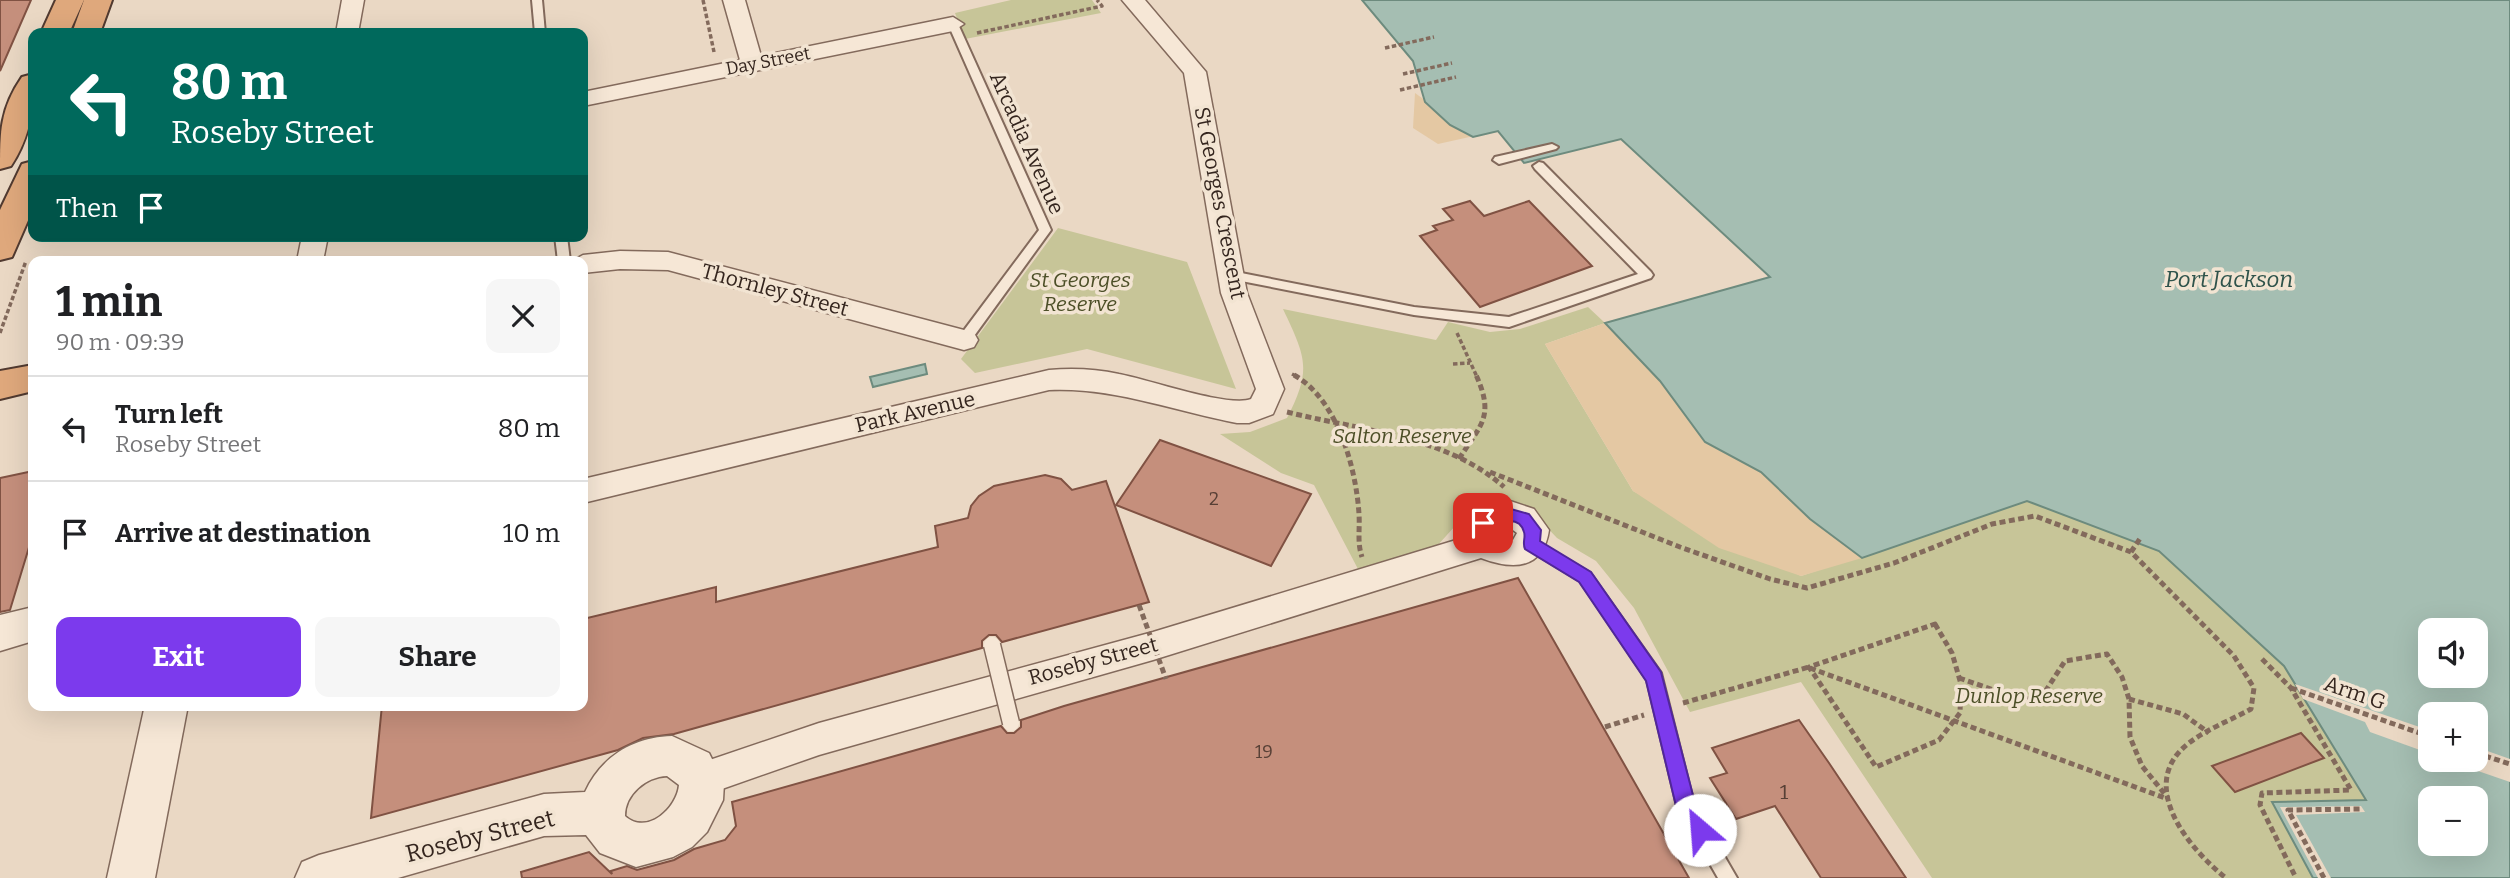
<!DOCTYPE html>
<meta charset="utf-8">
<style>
body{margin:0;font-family:Bitter,serif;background:#f6f6f6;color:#202124;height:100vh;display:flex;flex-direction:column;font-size:26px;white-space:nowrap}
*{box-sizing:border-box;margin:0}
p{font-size:23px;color:#757577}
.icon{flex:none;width:38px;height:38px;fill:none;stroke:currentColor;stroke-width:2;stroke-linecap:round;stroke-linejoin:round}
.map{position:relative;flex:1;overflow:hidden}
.drawer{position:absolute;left:28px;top:256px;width:560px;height:455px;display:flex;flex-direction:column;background:#fff;border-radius:14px;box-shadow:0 7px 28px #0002}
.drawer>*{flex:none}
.hud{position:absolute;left:28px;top:28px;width:560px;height:214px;border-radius:14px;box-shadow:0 7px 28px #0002;background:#00695c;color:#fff;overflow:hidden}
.fabs{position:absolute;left:2418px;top:618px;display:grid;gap:14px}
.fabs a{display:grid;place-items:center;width:70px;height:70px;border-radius:14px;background:#fff;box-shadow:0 7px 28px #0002;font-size:35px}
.pin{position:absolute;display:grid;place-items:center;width:60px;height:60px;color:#fff;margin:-30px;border-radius:14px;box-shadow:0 4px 10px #0006}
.me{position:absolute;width:77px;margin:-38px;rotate:333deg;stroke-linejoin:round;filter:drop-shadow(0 0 5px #0008)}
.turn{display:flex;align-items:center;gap:24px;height:147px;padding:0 28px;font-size:32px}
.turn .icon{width:91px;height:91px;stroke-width:2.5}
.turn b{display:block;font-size:49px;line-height:60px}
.then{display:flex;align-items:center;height:66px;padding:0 28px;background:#0003;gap:14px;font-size:26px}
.round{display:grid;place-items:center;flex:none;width:74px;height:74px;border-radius:14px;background:#f6f6f6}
.overview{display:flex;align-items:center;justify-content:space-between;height:119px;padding:0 28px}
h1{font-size:42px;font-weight:700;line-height:52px}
.action{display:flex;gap:14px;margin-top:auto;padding:14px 28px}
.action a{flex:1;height:80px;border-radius:14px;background:#7c3aed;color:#fff;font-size:28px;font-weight:700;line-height:80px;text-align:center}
.action a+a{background:#f6f6f6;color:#202124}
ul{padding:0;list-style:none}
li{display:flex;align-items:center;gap:21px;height:105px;padding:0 28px;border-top:2px solid #e0e0e0}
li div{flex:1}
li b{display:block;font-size:26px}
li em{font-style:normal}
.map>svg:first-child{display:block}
.green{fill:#c7c598}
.sand{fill:#e4c8a3}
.water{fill:#a5beb2;stroke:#6d8b7e;stroke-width:2;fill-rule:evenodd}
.pier{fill:#ead8c4}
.building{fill:#c58f7c;stroke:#805243;stroke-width:2}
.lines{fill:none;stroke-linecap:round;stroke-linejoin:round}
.service-casing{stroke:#836a5c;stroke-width:4}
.minor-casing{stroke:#836a5c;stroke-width:3}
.tertiary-casing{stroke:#836a5c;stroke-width:3}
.trunk-casing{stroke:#513a30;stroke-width:4}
.path-far1{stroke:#836a5c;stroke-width:3.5;stroke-dasharray:4.5 2.5;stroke-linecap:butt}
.path{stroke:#836a5c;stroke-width:5;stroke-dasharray:6 3.5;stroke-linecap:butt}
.service{fill:#f6e7d6;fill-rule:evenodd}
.minor{fill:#f6e7d6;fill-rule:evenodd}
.tertiary{fill:#f6e7d6;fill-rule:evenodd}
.trunk{fill:#dfa87c;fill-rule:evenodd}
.service-bridge-casing{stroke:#836a5c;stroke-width:19;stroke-linecap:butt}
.path-bridge{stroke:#836a5c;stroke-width:5;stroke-dasharray:6 3.5;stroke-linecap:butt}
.service-bridge{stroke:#f6e7d6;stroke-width:16}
.route{fill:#7c3aed;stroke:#51269a;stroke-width:2}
.labels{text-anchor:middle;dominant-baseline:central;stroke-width:7;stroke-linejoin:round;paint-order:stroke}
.far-street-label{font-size:18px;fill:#34251e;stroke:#f2e4d2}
.number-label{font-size:18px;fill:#584036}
.street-label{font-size:21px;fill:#34251e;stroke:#f2e4d2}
.park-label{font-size:21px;font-style:italic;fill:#4c4f27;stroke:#f2e4d2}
.near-number-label{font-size:21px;fill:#584036}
.water-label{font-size:23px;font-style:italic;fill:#2f534b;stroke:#f2e4d2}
.near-street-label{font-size:24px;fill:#34251e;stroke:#f2e4d2}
</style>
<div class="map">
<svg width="2510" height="878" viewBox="0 0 2510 878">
<rect width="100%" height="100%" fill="#ead8c4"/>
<!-- green -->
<g class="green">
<path d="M1011,0H1092L1101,13L965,39L955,13Z"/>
<path d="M1058,228L1187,262L1236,389L1087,349L975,373L961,359Z"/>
<path d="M1588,307L1605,323L1545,344L1633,491L1801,576L2027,501L2159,551L2284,666L2366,801L2272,803L2313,878H1932L1801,682L1690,712L1634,608L1596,561L1557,538L1538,518L1518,505L1493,503L1465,515L1437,546L1358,569L1314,485L1281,473L1220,434L1250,432L1287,418C1312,369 1306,358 1283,309L1436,340L1448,322L1490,332L1520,329Z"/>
</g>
<!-- sand -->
<g class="sand">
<path d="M1415,93L1474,136L1438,144L1413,128Z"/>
<path d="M1605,323L1660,381L1705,442L1761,472L1810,519L1862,558L1801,576L1719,548L1633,491L1545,344Z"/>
</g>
<!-- water -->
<g class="water">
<path d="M1362,0H2510V878H2313L2272,802L2366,800L2284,666L2159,551L2027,501L1862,558L1810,519L1761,472L1705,442L1660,381L1605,323L1770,277L1621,139L1524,163L1498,131L1473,137L1450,125L1425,102L1413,61ZM2431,630H2476V676H2431ZM2431,714H2476V760H2431ZM2431,798H2476V844H2431Z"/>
<path d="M925,364L927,374L873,387L870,377Z"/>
</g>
<!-- pier -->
<g class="pier">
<path d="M2295,684L2431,731V754L2370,732L2365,722L2303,699Z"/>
<path d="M2476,747L2510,759V782L2446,760H2476Z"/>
<path d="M2361,806L2365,812L2296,815L2331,878H2318L2280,807Z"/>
</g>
<!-- building -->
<g class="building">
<path d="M0,0H31L0,71Z"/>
<path d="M1470,201L1484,216L1529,201L1592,266L1480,307L1420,236L1437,230L1433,226L1453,220L1443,209Z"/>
<path d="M1160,440L1311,494L1271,566L1116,505Z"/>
<path d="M33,471V534L10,610L0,612V478Z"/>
<path d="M1045,475L1061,479L1072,490L1106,481L1149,602L1002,642L996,635H989L982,641V648L674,734L643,738L618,750L371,818L382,705H583V619L716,587V602L938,547L935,526L968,518L971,506L979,496L994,486Z"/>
<path d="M1518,578L1689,878H522L521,872L589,852L612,874L611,871L627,866L637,870L674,860L694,849L725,840L736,826L732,802L1001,726L1007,733H1014L1021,727V720L1064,706Z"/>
<path d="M1799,720L1829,763L1906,878H1821L1775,806L1736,819L1710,778L1727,773L1712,748Z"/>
<path d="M2301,733L2324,758L2235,792L2212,766Z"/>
</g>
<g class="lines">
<!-- service casing -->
<g class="service-casing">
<g id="service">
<path d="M532,0H542L545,33H535Z"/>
<path d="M953,21L958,24L1051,230L969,343L964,345L957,340L959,337L1039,230L948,24Z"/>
<path d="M1552,144L1558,147L1556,149L1499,164L1493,160L1495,157Z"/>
<path d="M1539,162L1543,163L1651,272L1653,275L1651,278L1509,327L1414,315L1231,279L1225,275L1231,271L1414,307L1509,317L1638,274L1535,169L1533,166Z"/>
<path d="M555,236H567L570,261H558Z"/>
<path d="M1531,538L1590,573L1661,673L1694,804L1737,878H1718L1677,806L1647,680L1580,581L1526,548L1524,544L1526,540Z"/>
</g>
</g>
<!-- minor casing -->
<g class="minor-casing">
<g id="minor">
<path d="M342,0H364L358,33H336Z"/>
<path d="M723,0H745L761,56L953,17L964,24L953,31L583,106V92L740,60Z"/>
<path d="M1122,0H1145L1206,72L1247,293L1284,389L1273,414L1249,423H1237C1174,411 1114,387 1049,390L583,503V479L1049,370C1073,368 1096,369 1119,374C1147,379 1229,408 1251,399L1256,389L1221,293L1184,73Z"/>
<path d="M302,236H328L323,261H297Z"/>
<path d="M620,251L668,252L964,330L974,333L978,340L974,347L964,350L668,270L620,269L583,273V261H572L583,255Z"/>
<path d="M1507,500L1534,509L1549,530C1543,570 1513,570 1481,558L1153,660L819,755L702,796L689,791L684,779L689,767L819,723L1153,632L1466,537L1465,527L1476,509ZM1506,525L1517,533L1513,540H1503L1497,535L1498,527Z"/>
</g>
</g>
<!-- tertiary casing -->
<g class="tertiary-casing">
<g id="tertiary">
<path d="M33,607V641L0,651V615Z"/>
<path d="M145,705H188L155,878H107Z"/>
<path d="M672,736L709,753L724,783L723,800L707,832L692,847L673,857L636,867L600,853L586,835L544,836L398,878H295L302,862L319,855L544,794L585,792C601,757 633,737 672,736ZM667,776L679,785C677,808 647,836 625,816C625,794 646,777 667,776Z"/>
</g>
</g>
<!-- trunk casing -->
<g class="trunk-casing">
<g id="trunk">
<path d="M56,0H84L69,33H41Z"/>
<path d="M84,0H112L100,33H72Z"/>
<path d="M33,74C35,107 30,137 11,166L0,169C0,132 0,109 22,77Z"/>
<path d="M33,161V209L12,257L0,260V210L22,164Z"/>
<path d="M33,365V391L0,399V371Z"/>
</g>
</g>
<!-- path-far1 -->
<g class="path-far1">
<path d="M703,0L714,52"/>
<path d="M977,33L1102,6L1097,0"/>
<path d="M1385,48L1434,37"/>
<path d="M1403,74L1452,63"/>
<path d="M1400,90L1456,77"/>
<path d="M0,333L26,261"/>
<path d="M1457,333L1477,377"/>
<path d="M1453,364L1470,363"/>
<path d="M1292,374L1298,377"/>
</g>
<!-- path -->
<g class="path">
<path d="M1294,375C1337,399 1356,467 1359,514C1360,529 1357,543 1362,557"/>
<path d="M1287,412C1359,430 1447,436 1504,487"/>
<path d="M1459,459C1481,424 1495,417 1476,375"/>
<path d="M1490,472L1680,547L1770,579L1807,588L1894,563L1992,524L2035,516L2131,552L2234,656L2254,688L2251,709C2231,720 2207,729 2189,743C2135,784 2189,849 2226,878"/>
<path d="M2131,552L2141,537"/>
<path d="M1935,624L1952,653L1961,684L1960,713L1939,740L1876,767L1809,667Z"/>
<path d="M2262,659L2291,688L2351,790L2262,793L2260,805L2296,878"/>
<path d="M1810,668L2168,799"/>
<path d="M1959,678L2008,695L2039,701L2065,661L2107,654L2122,677L2129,699L2130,737L2142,766L2168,798"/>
<path d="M2291,688L2431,737"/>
<path d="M2129,699L2183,714L2209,733"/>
<path d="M1683,703L1809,667"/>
<path d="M1605,727L1644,715"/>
<path d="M2476,753L2510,764"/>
<path d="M2324,878L2288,810L2360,809"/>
</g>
<!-- service -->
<use href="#service" class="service"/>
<!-- minor -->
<use href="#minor" class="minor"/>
<!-- tertiary -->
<use href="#tertiary" class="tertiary"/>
<!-- trunk -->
<use href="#trunk" class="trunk"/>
<!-- service-bridge casing -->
<g class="service-bridge-casing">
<path id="service-bridge" d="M992,645L1011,723"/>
</g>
<!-- path-bridge -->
<path class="path-bridge" d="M1139,605L1166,679"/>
<!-- service-bridge -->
<use href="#service-bridge" class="service-bridge"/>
</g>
<!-- route -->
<path class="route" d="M1500,506L1529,514L1541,530L1540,541L1591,572L1661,672L1695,803L1710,830L1707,836L1700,839L1693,836L1676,806L1646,681L1579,582L1525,549C1522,542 1526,538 1524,532C1518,511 1494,526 1483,529L1477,527L1474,523L1477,518Z"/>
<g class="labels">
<!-- far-street labels -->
<g class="far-street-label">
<text transform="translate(768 61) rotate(-11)">Day Street</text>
</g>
<!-- number labels -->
<g class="number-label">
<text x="1214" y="499">2</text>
<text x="1264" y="752">19</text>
</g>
<!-- street labels -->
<g class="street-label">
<text transform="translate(1027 143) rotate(66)">Arcadia Avenue</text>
<text transform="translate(1220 203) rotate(79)">St Georges Crescent</text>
<text transform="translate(775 290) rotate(15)">Thornley Street</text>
<text transform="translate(915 412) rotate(-13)">Park Avenue</text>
<text transform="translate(1093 661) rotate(-15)">Roseby Street</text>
<text transform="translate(2355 693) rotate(19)">Arm G</text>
</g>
<!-- park labels -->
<g class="park-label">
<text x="1080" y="280">St Georges<tspan x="1080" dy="24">Reserve</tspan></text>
<text x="1402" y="436">Salton Reserve</text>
<text x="2029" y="696">Dunlop Reserve</text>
</g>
<!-- near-number labels -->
<g class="near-number-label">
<text x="1784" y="792">1</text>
</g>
<!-- water labels -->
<g class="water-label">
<text x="2229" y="279">Port Jackson</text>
</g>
<!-- near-street labels -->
<g class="near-street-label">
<text transform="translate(480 836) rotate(-14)">Roseby Street</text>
</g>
</g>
</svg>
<div class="fabs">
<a><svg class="icon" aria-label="sound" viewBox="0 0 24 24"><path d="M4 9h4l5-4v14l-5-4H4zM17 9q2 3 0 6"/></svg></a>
<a>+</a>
<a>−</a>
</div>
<div class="pin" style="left:1483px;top:523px;background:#d93025"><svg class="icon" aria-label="arrive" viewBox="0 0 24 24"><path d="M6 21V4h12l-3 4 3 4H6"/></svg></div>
<svg class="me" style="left:1700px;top:830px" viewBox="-20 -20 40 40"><circle r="19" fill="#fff"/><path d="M0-13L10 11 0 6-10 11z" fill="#7c3aed"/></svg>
<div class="hud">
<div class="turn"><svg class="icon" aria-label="left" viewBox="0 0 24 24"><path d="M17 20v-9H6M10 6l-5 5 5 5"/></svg><div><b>80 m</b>Roseby Street</div></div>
<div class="then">Then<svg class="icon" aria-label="arrive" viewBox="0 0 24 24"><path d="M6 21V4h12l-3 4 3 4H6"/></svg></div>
</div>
<section class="drawer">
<div class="overview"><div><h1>1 min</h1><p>90 m · 09:39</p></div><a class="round"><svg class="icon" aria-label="close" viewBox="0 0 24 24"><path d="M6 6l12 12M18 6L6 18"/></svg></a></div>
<ul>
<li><svg class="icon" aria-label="left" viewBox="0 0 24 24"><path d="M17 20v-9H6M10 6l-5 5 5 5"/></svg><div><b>Turn left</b><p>Roseby Street</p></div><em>80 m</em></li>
<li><svg class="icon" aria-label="arrive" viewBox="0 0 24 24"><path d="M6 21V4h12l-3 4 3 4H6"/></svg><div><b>Arrive at destination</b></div><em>10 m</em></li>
</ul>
<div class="action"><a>Exit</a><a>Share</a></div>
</section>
</div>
